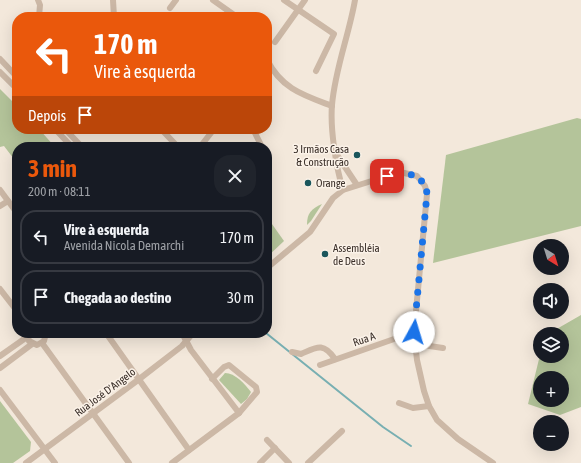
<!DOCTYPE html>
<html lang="pt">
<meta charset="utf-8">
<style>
body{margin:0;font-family:"Asap Condensed",sans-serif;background:#20242c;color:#f1f3f6;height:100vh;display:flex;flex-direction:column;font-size:15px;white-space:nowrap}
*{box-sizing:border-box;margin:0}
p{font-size:13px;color:#9ea1a6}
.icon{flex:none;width:22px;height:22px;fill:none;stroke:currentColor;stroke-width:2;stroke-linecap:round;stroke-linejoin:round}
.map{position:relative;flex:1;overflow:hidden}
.details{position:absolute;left:12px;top:142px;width:260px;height:196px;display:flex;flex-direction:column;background:#171b24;border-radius:16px;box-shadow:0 4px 16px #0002}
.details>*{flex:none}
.banner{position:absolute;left:12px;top:12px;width:260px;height:122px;border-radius:16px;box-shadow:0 4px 16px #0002;background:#ea580c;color:#fff;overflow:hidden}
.needle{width:26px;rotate:142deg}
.controls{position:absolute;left:533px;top:239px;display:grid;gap:8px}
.controls a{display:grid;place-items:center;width:36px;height:36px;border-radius:50%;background:#171b24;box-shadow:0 4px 16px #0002;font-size:20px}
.pin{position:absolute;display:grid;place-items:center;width:34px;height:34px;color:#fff;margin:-17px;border-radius:8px;box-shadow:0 2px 6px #0006}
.me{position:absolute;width:44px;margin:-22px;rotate:6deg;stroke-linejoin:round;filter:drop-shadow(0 0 3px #0008)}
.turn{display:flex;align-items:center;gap:14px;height:84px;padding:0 16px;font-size:18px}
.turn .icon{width:52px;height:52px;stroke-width:2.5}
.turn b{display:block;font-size:28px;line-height:34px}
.then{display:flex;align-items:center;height:38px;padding:0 16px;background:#0003;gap:8px;font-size:15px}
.round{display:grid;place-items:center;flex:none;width:42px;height:42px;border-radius:16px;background:#20242c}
.head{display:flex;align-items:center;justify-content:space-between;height:68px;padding:0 16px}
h1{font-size:24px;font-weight:700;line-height:30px;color:#ea580c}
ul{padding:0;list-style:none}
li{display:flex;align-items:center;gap:12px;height:54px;margin:0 8px 6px;padding:0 8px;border:2px solid #363941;border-radius:16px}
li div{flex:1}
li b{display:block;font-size:15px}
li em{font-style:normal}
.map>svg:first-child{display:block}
.green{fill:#b4c49a;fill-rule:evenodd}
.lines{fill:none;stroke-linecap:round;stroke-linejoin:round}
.stream{stroke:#78afb2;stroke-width:2}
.minor{stroke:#ccb8a6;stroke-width:6}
.route{stroke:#1a73e8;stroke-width:7;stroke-dasharray:0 12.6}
.poi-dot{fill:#1a565c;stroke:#fbf2e8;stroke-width:1.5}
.labels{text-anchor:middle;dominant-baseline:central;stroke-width:3;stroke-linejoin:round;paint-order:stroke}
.poi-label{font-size:11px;fill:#382d27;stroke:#fbf2e8;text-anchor:start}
.street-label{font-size:11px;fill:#382d27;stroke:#fbf2e8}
</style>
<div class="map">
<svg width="581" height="463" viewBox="0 0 581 463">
<rect width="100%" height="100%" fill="#f3e8db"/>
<!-- green -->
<g class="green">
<path d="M0,89L17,106V129H39L55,147H17V163L4,146L0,147Z"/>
<path d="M577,118L581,119V226L433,263L446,155Z"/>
<path d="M322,204L311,221L307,225C307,213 311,209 322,204Z"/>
<path d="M267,217L284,241L267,257Z"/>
<path d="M581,315V407L560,415L528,404L540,355L562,356V334H548ZM540,378H562V400H540Z"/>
<path d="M225,373C235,373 245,384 251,392L247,399L241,404L219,380Z"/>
<path d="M0,401L31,442L30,451L13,463H0Z"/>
</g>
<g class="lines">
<!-- stream -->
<path class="stream" d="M266,333L383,427L411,446"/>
<!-- minor -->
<g class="minor">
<path d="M38,0L40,5L39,17"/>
<path d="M113,0L114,17"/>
<path d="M213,0L237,17"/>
<path d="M284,0L334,34L316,71"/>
<path d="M170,8L176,0"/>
<path d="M275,42L305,0"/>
<path d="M0,59L17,77"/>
<path d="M267,60C282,89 303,95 332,106"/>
<path d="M0,72L17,89"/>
<path d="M55,129L72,147"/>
<path d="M65,129L82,147"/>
<path d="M161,129L178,147"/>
<path d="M253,129L262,147"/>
<path d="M200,147L214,129"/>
<path d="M337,155L357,185"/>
<path d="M267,161V171"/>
<path d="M0,190L17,213"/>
<path d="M343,190C336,167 330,129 332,105C335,69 349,35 355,0"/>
<path d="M0,206L8,201"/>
<path d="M267,268L310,232L333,198L343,190L400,172L417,176L425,186L427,194L414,332L417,360L424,391L429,406L437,420L458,439L493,463"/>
<path d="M0,289L17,311"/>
<path d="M27,333L29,341L37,345L44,341L46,333"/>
<path d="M106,333L189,450"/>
<path d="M42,343L129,463"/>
<path d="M416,344L443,348"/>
<path d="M292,352L301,354C317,347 323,342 335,359"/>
<path d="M0,356L27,337"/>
<path d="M320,365L414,332"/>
<path d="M0,368L32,344"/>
<path d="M212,379L224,367L229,365L256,387L257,392L239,413"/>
<path d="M0,390L55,463"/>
<path d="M399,403L413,408L429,406"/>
<path d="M267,440L289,463"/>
<path d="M26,463L138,380L182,346L193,333"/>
<path d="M172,463L239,413L191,350L182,333"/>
<path d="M260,463L275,448"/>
<path d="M308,463L342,431"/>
</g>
</g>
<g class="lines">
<!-- route -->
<path class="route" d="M387,176L400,172L417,176L426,186L427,194L414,332"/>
</g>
<!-- markers -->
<g class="poi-dot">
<circle cx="357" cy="155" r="4"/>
<circle cx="308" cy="183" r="4"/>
<circle cx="325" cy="254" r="4"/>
</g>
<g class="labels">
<!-- poi labels -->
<g class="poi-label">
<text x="349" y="149" text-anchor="end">3 Irmãos Casa<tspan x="349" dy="13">&amp; Construção</tspan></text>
<text x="316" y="183">Orange</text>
<text x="333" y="248">Assembléia<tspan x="333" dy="13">de Deus</tspan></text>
</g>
<!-- street labels -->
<g class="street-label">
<text transform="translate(364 339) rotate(-19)">Rua A</text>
<text transform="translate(105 392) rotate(-37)">Rua José D'Angelo</text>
</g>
</g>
</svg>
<div class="controls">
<a><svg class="needle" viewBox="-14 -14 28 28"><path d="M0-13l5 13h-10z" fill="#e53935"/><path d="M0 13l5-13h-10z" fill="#9ea1a6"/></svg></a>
<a><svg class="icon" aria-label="sound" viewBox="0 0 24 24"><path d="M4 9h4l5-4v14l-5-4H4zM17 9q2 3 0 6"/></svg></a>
<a><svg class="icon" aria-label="layers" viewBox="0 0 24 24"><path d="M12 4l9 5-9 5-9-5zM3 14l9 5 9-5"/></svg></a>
<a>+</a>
<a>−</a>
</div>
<div class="pin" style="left:387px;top:176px;background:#d93025"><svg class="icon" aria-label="arrive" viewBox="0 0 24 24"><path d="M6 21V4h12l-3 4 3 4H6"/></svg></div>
<svg class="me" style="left:414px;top:332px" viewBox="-20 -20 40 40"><circle r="19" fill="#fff"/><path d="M0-13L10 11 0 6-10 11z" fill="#1a73e8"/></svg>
<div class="banner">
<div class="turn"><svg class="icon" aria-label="left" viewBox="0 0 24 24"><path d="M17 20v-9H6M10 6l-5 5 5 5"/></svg><div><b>170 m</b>Vire à esquerda</div></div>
<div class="then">Depois<svg class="icon" aria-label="arrive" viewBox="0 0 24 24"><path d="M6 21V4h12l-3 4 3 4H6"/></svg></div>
</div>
<section class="details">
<div class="head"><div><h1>3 min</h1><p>200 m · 08:11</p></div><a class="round"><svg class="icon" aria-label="close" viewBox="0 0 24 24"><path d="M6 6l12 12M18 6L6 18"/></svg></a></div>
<ul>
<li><svg class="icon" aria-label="left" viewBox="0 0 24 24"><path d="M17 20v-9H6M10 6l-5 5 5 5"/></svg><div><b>Vire à esquerda</b><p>Avenida Nicola Demarchi</p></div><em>170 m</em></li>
<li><svg class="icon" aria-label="arrive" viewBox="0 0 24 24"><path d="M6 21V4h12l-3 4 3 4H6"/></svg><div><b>Chegada ao destino</b></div><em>30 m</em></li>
</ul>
</section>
</div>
